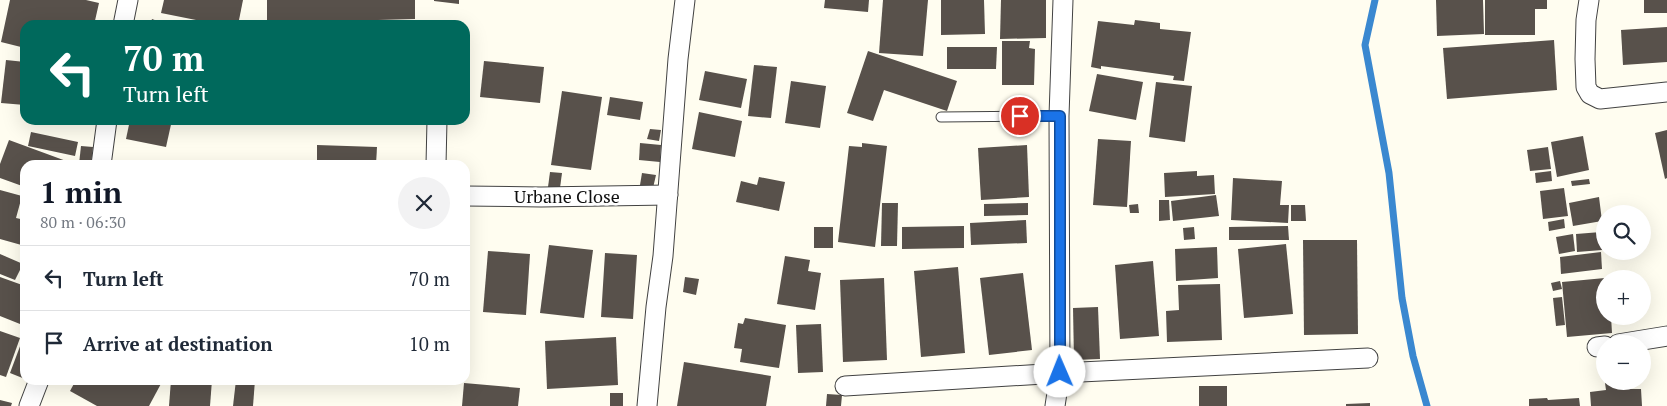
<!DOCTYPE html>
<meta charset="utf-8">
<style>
body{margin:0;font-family:"PT Serif",serif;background:#f2f2f3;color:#1f2937;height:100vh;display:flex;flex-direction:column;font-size:19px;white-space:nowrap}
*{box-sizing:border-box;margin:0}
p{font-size:16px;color:#747a83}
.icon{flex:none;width:28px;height:28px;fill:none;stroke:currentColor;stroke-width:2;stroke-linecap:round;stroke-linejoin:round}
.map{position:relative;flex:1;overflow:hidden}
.panel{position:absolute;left:20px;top:160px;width:450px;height:225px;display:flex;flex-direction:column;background:#fff;border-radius:15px;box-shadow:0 5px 20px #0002}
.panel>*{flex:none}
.banner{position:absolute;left:20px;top:20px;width:450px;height:105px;border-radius:15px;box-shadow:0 5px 20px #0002;background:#00695c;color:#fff;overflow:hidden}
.buttons{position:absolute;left:1596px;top:205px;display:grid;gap:10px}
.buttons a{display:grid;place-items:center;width:55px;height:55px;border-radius:50%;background:#fff;box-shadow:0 5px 20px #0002;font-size:25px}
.pin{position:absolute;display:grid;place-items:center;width:42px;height:42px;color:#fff;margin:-21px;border:2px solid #fff;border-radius:50%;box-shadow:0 1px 5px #0007}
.me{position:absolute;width:55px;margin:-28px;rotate:359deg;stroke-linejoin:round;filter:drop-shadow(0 0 4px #0008)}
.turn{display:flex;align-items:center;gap:18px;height:105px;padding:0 20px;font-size:22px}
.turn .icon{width:65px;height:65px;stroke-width:2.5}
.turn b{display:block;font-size:35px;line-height:42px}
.round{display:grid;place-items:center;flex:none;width:52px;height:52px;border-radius:26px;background:#f2f2f3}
.headline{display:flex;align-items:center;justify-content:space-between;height:85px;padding:0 20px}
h1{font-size:30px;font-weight:600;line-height:38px;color:#111827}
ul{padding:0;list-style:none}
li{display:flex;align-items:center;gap:15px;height:65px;padding:0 20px;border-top:1px solid #e0e1e3}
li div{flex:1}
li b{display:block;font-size:19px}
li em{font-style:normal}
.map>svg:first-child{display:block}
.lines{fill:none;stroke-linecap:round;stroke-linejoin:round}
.stream{stroke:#3a88d0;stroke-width:7}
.building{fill:#58514b}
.lane-casing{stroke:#424242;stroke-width:11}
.street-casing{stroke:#424242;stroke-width:21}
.lane{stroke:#fff;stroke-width:9}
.street{stroke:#fff;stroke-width:19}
.route-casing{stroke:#114b97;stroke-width:12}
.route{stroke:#1a73e8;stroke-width:9}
.labels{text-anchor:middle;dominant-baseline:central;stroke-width:5;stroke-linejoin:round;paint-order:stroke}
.street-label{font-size:18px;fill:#0f0f0f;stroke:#fff}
</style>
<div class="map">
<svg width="1667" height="406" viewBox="0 0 1667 406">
<rect width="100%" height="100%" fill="#fffdf0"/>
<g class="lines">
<!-- stream -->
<path class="stream" d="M1375,0L1365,45L1389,173L1402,298L1413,356L1427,406"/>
</g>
<!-- building -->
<g class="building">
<path d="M10,0H86L99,3L94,25H25V48L1,42Z"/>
<path d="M164,0H243L238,25H221L161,13Z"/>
<path d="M267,0H415V19L267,23Z"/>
<path d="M434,0H459V4L434,1Z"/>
<path d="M825,0H869L868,12L824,8Z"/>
<path d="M883,0H928L923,56L879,53Z"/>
<path d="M941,0H984L985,34L941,35Z"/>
<path d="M1001,0H1046V38L1000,39Z"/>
<path d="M1436,0H1483L1484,34L1437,36Z"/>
<path d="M1485,0H1547V9H1535V35H1485Z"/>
<rect x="1644" y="0" width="23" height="13"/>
<path d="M152,19L168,25H150Z"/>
<path d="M1135,20L1160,23V29L1191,32L1184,81L1173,80L1174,76L1101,66V69L1091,67L1098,21L1134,25Z"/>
<path d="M1667,27V62L1623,65L1621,30Z"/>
<path d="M1554,40L1557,90L1447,99L1443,48Z"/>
<path d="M1002,41H1030L1029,48L1035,49L1034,85H1002Z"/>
<path d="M947,47H997L996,69H947Z"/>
<path d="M868,51L957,81L947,111L884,90L873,121L847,113Z"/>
<path d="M6,60L25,62V105L1,103Z"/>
<path d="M484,61L544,67L540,103L480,97Z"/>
<path d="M754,65L777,67L771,118L748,116Z"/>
<path d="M705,71L747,79L741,108L699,100Z"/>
<path d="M1097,74L1143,82L1136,120L1089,111Z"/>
<path d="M791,81L826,86L820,128L785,123Z"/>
<path d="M1156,82L1192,86L1185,142L1149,137Z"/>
<path d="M562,91L602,97L591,170L551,165Z"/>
<path d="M610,97L643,102L640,120L607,115Z"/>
<path d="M699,112L742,121L735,157L692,149Z"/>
<path d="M130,120H172L166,147L126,139Z"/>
<path d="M650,129L661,130L659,141L647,139Z"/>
<path d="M1667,130V178L1665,179L1655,133Z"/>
<path d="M31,132L78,142L75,156L28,146Z"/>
<path d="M1583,136L1589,170L1557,177L1551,142Z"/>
<path d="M1098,139L1131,141L1127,207L1093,205Z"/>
<path d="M9,140L77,165H25V187L0,178V164Z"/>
<path d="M640,143L661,145L660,162L639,160Z"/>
<path d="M862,143L887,146L875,247L838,242L849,146L862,147Z"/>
<path d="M317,145L377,147L376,165H317Z"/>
<path d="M1027,145L1029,197L981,200L978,148Z"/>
<path d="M81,146L93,147L91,165L79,164Z"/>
<path d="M1548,147L1551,169L1530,171L1527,150Z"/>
<path d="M1197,171V176L1214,175L1215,194L1165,197L1164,173Z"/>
<path d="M1551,171L1552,181L1536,183L1535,173Z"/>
<path d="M550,172L562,173L560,188L548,187Z"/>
<path d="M642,173L656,175L653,188L640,185Z"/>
<path d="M759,177L785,182L779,211L736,202L741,181L757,185Z"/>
<path d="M1233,178L1282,181L1280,205H1289L1288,223L1231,220Z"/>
<path d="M1589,179L1590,184L1572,186L1571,181Z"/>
<path d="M1564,188L1568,216L1543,219L1540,191Z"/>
<path d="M0,190L22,196L16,218L25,220V246L0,239Z"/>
<path d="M1216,195L1219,216L1173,221L1171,201Z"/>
<path d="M1599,197L1602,221L1573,226L1569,203Z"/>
<path d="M1159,200H1169L1170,220L1159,221Z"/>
<path d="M882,203H898L897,246H881Z"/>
<path d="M1028,203V215L984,216V204Z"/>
<path d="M1138,204L1139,213H1130L1129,205Z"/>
<path d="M1291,205H1305L1306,221H1291Z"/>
<path d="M1564,219L1565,228L1549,231L1548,222Z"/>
<path d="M1026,220L1027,243L971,245L970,223Z"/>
<path d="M964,226V248L902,249V227Z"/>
<path d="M1288,226L1289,240H1229V227Z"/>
<rect x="814" y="227" width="19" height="21"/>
<path d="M1194,227L1195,239L1184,240L1183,228Z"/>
<path d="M1601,232L1602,250L1577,252L1576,234Z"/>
<path d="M1573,234L1575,251L1559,254L1556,237Z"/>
<path d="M1303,240H1357L1358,334L1304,335Z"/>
<path d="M1286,244L1293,314L1244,318L1238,249Z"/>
<path d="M549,245L593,250L584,318L540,313Z"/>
<path d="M1217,247L1218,278L1176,281L1175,249Z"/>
<path d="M488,251L530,254L526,315L483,312Z"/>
<path d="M1601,252L1602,269L1561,274L1560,257Z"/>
<path d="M605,253L637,255L633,319L601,317Z"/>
<path d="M0,254L23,264L15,280L0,274Z"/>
<path d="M785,256L810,260L808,271L821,273L815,310L777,304Z"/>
<path d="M1153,261L1159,336L1120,339L1115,265Z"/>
<path d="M958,267L965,353L921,357L914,271Z"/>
<path d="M1023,273L1032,350L989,355L980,278Z"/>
<path d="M0,277L25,286V326L0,316Z"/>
<path d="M685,277L699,279L696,295L683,292Z"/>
<path d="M884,278L887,360L843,362L840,280Z"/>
<path d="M1605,278V316H1611L1612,333L1567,337L1562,282Z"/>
<path d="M1560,281L1562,289L1553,291L1551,283Z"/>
<path d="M1220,284L1222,340L1167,342L1166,311L1179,310L1178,285Z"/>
<path d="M1562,297L1565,325L1556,326L1553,298Z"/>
<path d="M1098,307L1100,359L1074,360L1073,308Z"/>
<path d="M745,318L786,325L779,368L740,362L742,349L734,348L738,323L743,324Z"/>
<path d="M821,324L823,372L798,373L796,325Z"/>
<path d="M0,331L20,338L6,377L0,375Z"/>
<path d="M616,337L618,385L547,389L545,341Z"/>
<path d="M22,341L25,342V379L10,373Z"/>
<path d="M684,362L771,376L766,406H677Z"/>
<path d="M76,380H163L149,406H97L70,391Z"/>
<path d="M171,380H212L210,406H169Z"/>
<path d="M236,380H255L253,406H233Z"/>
<path d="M1627,381L1628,389H1641L1642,406H1591L1590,392L1606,390L1605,383Z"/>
<path d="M464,383L520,388L518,406H462Z"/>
<rect x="1199" y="386" width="28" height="20"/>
<rect x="610" y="393" width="13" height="13"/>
<path d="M827,394L842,395L841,406H826Z"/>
<path d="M1547,398L1548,400L1579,398L1580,406H1529V399Z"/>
<path d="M0,400L12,403L11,406H0Z"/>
<path d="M1370,403V406H1346V404Z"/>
</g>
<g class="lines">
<!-- lane casing -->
<g class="lane-casing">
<path id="lane" d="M941,117L1059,116"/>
</g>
<!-- street casing -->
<g class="street-casing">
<g id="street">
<path d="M1589,0L1586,20L1585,59L1586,87L1590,94L1600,99L1667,92"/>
<path d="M123,25L128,0"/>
<path d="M101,165L107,120"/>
<path d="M436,165L437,120"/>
<path d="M465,196L541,197L668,195"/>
<path d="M1618,344L1667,336"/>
<path d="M1597,347L1605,346"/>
<path d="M845,386L1060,373L1368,358"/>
<path d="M29,406L39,380"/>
<path d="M647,406L656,307L663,256L678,59L685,0"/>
<path d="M1055,406L1060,373L1059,116L1063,0"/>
</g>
</g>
<!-- lane -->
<use href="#lane" class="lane"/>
<!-- street -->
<use href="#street" class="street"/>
</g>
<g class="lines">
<!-- route casing -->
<g class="route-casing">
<path id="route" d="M1020,116H1060V372"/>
</g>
<!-- route -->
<use href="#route" class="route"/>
</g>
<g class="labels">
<!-- street labels -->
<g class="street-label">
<text x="567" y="196">Urbane Close</text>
</g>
</g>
</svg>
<div class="buttons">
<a><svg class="icon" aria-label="search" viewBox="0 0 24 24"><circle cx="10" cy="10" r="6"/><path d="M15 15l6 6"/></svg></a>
<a>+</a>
<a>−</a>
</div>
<div class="pin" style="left:1020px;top:116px;background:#d93025"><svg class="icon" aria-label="arrive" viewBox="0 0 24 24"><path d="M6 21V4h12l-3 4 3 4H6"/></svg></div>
<svg class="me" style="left:1060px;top:372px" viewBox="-20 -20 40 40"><circle r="19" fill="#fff"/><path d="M0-13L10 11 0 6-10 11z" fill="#1a73e8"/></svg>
<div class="banner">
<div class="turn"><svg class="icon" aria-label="left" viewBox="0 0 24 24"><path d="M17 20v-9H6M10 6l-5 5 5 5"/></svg><div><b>70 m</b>Turn left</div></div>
</div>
<section class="panel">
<div class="headline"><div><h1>1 min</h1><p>80 m · 06:30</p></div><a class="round"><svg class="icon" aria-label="close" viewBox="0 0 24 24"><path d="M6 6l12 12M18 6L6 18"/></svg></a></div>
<ul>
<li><svg class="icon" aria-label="left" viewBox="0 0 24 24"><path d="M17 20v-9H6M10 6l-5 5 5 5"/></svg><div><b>Turn left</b></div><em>70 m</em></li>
<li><svg class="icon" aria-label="arrive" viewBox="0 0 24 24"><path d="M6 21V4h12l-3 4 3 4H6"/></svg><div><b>Arrive at destination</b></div><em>10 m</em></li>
</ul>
</section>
</div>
